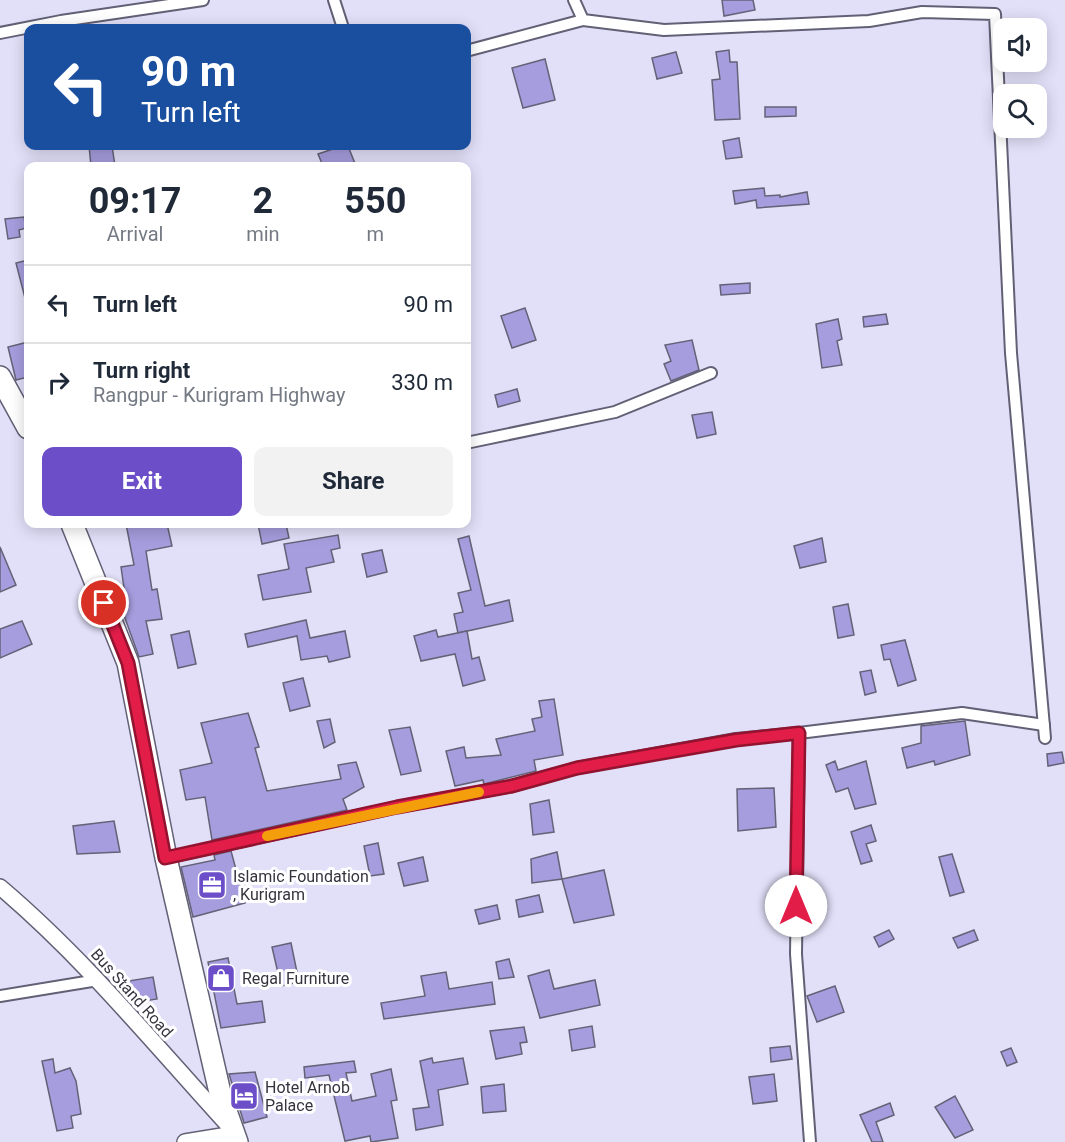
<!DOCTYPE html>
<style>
body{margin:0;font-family:Roboto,sans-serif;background:#f2f2f3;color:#1f2937;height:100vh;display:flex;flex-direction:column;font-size:22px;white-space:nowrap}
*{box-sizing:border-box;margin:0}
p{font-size:20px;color:#747a83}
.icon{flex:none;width:33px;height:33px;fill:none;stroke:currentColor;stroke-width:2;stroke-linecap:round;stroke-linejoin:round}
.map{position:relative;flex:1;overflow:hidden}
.drawer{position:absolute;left:24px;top:162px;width:447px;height:366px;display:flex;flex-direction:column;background:#fff;border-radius:12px;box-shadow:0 3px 15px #0003}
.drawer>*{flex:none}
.guide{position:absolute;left:24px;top:24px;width:447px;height:126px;border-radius:12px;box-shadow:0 3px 15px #0003;background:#1a4fa0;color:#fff;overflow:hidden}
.buttons{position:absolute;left:993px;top:18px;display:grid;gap:12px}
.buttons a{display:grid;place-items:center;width:54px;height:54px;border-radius:12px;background:#fff;box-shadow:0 3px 15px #0003;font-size:30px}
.pin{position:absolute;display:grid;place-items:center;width:51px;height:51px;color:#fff;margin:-26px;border:3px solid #fff;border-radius:50%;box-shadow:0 2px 6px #0007}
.me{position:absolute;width:66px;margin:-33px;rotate:0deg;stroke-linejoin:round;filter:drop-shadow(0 0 4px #0008)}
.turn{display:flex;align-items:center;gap:21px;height:126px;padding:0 18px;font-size:27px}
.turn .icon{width:78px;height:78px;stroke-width:2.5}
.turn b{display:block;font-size:42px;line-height:51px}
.eta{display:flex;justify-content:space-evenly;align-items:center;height:102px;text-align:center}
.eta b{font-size:36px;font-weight:700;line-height:42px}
.cta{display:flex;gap:12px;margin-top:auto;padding:12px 18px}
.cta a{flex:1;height:69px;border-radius:12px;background:#6b4ec8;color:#fff;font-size:24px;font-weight:700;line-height:69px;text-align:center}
.cta a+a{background:#f2f2f3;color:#1f2937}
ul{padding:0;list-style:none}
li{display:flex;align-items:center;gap:18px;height:78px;padding:0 18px;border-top:2px solid #e0e1e3}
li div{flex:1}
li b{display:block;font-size:22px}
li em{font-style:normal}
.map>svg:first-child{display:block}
.building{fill:#a59ddd;stroke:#646277;stroke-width:1.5}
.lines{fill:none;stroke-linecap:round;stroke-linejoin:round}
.street-casing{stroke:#626075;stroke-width:14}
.secondary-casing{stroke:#626075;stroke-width:18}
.highway-casing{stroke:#626075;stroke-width:24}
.street{stroke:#fff;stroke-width:10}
.secondary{stroke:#fff;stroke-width:15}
.highway{stroke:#fff;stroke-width:21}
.route-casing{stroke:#92132f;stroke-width:15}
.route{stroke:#e11d48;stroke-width:10}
.slow{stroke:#f59e0b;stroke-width:10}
.labels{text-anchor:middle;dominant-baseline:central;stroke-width:6;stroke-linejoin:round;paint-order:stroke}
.poi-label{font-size:16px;fill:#35343e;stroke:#fff;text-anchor:start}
.street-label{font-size:16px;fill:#35343e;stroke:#fff}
</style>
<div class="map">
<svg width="1065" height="1142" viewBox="0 0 1065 1142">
<rect width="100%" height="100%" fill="#e2e0f9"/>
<!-- building -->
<g class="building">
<path d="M722,0H753L755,10L724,16Z"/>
<path d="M729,50L730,62H737L740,119L715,120L712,80L720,79L716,52Z"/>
<path d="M676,52L682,73L657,79L652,58Z"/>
<path d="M545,59L555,100L523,108L512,68Z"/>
<path d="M765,107H796V116L765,117Z"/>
<path d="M739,138L742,157L726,159L723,141Z"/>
<path d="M89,146H112L115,166H91Z"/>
<path d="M342,146H348L356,166H323L318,154Z"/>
<path d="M764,188L765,196L780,195V197L807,192L809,204L757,208L756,200L735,204L733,191Z"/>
<path d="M24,217L26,228L19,230L20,237L8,239L5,219Z"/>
<path d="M28,260V297L25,298L16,263Z"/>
<path d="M750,283V293L721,295L720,285Z"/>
<path d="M525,308L536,340L512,348L501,316Z"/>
<path d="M886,314L888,324L864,327L863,317Z"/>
<path d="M838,319L842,339L837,341L842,365L822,368L816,324Z"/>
<path d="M692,340L699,370L671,381L664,364L671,361L665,345Z"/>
<path d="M28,342V377L16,380L8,347Z"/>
<path d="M517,389L520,401L498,407L495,395Z"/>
<path d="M712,412L716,434L697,438L692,415Z"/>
<path d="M126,524H167L172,546L146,551L152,590L157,589L162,619L146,621L153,654L139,657L117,596L125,595L121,567L134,565Z"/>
<path d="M258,524H286L289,538L262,544Z"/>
<path d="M338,535L340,548L331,550L334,562L306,568L311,592L263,600L258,575L289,569L284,544Z"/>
<path d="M469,536L485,606L509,600L513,621L458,633L454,614L463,612L458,593L471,590L458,539Z"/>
<path d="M822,538L826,562L800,568L794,546Z"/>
<path d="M0,547L16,585L0,592Z"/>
<path d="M382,550L387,572L367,577L362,554Z"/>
<path d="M848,604L854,635L838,638L833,607Z"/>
<path d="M306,620L310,638L345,631L350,657L329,662L327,656L301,660L297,636L248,647L245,634Z"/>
<path d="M22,621L32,644L0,658V629Z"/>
<path d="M436,630L438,637L467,631L472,659L479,657L485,680L463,686L455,654L421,661L414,636Z"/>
<path d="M189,631L196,664L178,668L171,635Z"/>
<path d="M905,640L916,680L898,686L890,659L884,660L881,645Z"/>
<path d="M871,670L876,692L865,695L860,672Z"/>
<path d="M303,678L310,706L290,711L283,683Z"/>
<path d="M554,699L563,755L534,760L536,771L484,784L483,780L455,786L446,751L464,747L466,758L501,755L496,739L535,731L532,719L542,717L539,701Z"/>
<path d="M248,713L259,747L255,748L267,791L341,779L338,765L356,762L364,787L343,799L347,810L212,840L205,797L186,800L180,770L212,763L201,723Z"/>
<path d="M330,719L335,742L324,748L317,721Z"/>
<path d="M965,721L970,755L935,765L934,761L907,768L902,748L921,743V726Z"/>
<path d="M410,727L421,771L401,775L389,730Z"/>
<path d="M1062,752L1064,763L1048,766L1047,754Z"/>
<path d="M835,761L838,770L866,761L876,804L855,809L848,788L836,792L826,765Z"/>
<path d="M774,788L776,827L738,831L737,789Z"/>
<path d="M549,800L554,832L533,835L530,804Z"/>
<path d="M114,821L120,852L77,854L73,826Z"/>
<path d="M871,825L876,841L866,844L872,861L861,864L851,832Z"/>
<path d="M378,843L384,874L370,876L364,846Z"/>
<path d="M231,851L245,903L193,917L181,867L215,860L214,855Z"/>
<path d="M557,852L562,879L532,883L531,859Z"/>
<path d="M952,854L964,892L950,896L939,857Z"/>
<path d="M423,857L428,881L404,886L398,863Z"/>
<path d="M604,870L614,915L574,923L562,879Z"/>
<path d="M539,895L543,912L519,917L516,900Z"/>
<path d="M497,905L500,919L479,924L475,910Z"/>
<path d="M889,930L894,939L879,947L874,937Z"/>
<path d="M974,930L978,940L958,948L953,938Z"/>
<path d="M291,943L299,982L281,986L272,947Z"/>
<path d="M228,958L237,1004L262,1001L265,1022L221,1028L208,962Z"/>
<path d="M509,959L514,977L499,979L496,962Z"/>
<path d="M549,970L554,989L595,980L600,1005L540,1018L528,976Z"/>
<path d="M446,972L449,989L492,982L495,1004L384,1019L381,1003L425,996L421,976Z"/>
<path d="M153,977L157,999L132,1003L124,995L122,982Z"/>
<path d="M835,986L844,1012L817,1022L807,996Z"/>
<path d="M592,1026L595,1047L572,1051L569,1030Z"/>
<path d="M524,1027L527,1042L520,1043L522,1054L496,1059L490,1031Z"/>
<path d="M790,1046L792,1059L771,1062L770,1048Z"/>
<path d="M1011,1048L1017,1062L1007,1066L1001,1052Z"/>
<path d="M432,1058L433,1063L463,1058L468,1084L438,1090L443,1125L416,1130L413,1109L429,1107L420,1061Z"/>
<path d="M53,1059L55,1073L70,1068L76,1081L81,1114L71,1116L73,1128L57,1131L42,1061Z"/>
<path d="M354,1061L356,1072L346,1073L352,1101L376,1096L371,1074L391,1069L397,1100L391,1101L398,1138L371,1142L370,1136L345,1141L329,1075L305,1078L304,1067Z"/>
<path d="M255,1072L267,1117L244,1123L229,1074Z"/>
<path d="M774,1074L777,1101L753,1104L749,1077Z"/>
<path d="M504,1084L506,1111L483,1113L481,1087Z"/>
<path d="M955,1096L973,1130L955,1138L935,1107Z"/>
<path d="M890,1103L894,1115L876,1122L883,1142H872L860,1115Z"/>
</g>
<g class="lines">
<!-- street casing -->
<g class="street-casing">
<g id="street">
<path d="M334,0L343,28"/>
<path d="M574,0L583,20L664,30L869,21L922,12L995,14L1011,353L1045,738"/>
<path d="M0,33L61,21L203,0"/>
<path d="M466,51L583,20"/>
<path d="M466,443L615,412L711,373"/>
<path d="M799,733L962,713L1044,725"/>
<path d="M166,858L397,807L512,786L577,768L736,739L799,733L796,954L810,1142"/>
<path d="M0,996L98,980"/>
</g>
</g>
<!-- secondary casing -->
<g class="secondary-casing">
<g id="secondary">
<path d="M0,887C84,958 154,1044 228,1125"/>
<path d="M185,1142L234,1134"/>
</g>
</g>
<!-- highway casing -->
<g class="highway-casing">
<g id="highway">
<path d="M0,377L28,428"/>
<path d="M72,524L128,663L166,858L221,1097L237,1142"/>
</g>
</g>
<!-- street -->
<use href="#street" class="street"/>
<!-- secondary -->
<use href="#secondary" class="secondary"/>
<!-- highway -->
<use href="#highway" class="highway"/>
</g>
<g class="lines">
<!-- route casing -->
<g class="route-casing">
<path id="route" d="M104,603L128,663L165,858L397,807L512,786L577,768L736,740L799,733L796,906"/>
</g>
<!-- route -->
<use href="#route" class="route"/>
<!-- slow -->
<path class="slow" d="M267,836L479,792"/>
</g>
<!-- icons -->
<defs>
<g id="office-square" transform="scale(1.5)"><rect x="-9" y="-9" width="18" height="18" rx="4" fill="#6b4ec8" stroke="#fff"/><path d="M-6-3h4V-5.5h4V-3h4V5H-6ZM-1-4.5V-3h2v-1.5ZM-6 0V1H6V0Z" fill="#fff"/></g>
<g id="shop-square" transform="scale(1.5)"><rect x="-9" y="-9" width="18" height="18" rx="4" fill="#6b4ec8" stroke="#fff"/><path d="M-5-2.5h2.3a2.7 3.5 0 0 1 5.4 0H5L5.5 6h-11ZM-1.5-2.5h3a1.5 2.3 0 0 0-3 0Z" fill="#fff"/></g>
<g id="hotel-square" transform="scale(1.5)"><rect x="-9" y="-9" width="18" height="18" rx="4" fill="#6b4ec8" stroke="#fff"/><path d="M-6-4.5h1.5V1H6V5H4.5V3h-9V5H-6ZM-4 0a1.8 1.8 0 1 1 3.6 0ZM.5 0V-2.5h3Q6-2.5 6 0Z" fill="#fff"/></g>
</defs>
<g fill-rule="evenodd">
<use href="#office-square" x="212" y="885"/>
<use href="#shop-square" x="221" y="978"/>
<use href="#hotel-square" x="244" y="1096"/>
</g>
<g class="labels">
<!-- poi labels -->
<g class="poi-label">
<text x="233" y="876">Islamic Foundation<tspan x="233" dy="18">, Kurigram</tspan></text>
<text x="242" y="978">Regal Furniture</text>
<text x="265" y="1087">Hotel Arnob<tspan x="265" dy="18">Palace</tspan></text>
</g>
<!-- street labels -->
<g class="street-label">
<text transform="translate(132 993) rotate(48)">Bus Stand Road</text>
</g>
</g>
</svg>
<div class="buttons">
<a><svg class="icon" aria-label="sound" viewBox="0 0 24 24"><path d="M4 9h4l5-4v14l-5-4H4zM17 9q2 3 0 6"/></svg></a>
<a><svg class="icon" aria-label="search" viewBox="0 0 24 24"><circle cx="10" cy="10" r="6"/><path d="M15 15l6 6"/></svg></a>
</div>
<div class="pin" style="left:104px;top:603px;background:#d93025"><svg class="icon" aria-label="arrive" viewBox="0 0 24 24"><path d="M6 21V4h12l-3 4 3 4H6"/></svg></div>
<svg class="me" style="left:796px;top:906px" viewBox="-20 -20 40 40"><circle r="19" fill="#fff"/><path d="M0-13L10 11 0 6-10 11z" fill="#e11d48"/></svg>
<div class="guide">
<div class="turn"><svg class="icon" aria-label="left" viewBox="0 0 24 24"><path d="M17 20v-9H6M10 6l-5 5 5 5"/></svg><div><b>90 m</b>Turn left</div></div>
</div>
<section class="drawer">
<div class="eta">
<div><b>09:17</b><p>Arrival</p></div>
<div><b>2</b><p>min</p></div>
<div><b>550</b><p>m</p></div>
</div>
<ul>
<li><svg class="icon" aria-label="left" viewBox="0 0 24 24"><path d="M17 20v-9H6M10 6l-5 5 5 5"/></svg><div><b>Turn left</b></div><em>90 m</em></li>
<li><svg class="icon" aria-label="right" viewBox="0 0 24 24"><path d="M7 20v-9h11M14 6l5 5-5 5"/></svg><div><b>Turn right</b><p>Rangpur - Kurigram Highway</p></div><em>330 m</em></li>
</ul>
<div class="cta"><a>Exit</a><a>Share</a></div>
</section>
</div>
